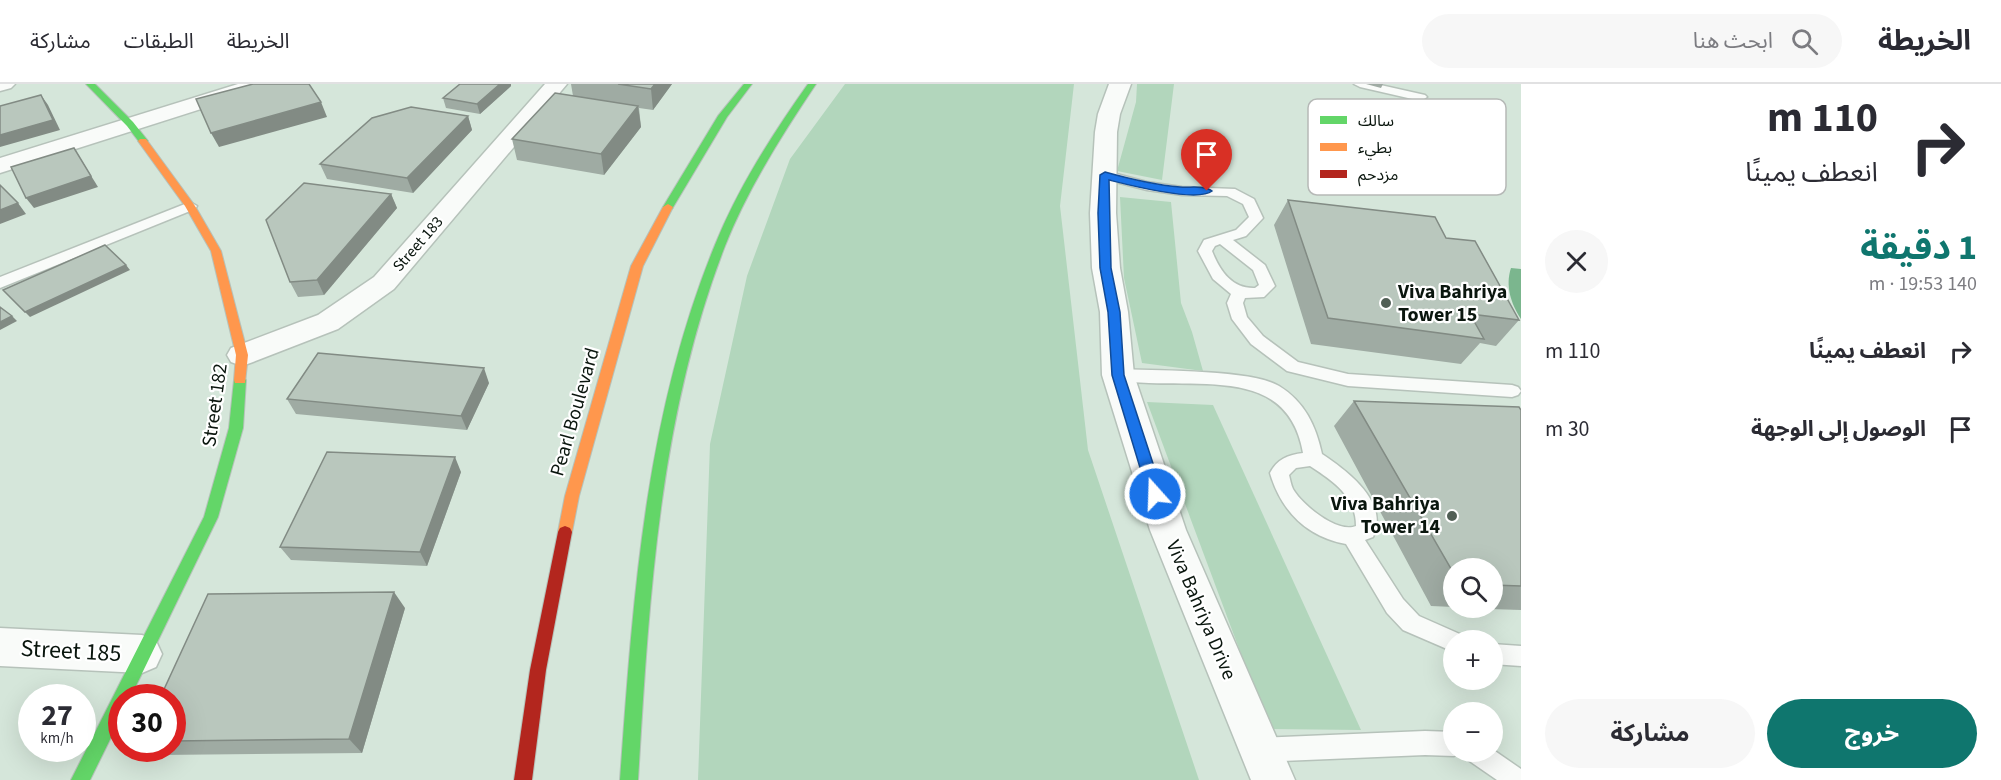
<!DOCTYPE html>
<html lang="ar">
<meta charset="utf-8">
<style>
body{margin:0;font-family:"Source Sans 3","Noto Sans Arabic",sans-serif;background:#f7f7f7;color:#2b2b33;direction:rtl;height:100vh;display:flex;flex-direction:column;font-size:22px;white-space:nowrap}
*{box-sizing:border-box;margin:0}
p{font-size:20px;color:#7c7c81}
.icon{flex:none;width:33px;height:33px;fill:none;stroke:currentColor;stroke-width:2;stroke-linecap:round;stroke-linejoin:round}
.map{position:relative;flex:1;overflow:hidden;direction:ltr}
.panel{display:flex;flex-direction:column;background:#fff;width:480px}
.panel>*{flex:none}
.top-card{background:#fff;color:#2b2b33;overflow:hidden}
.tools{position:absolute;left:1443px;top:474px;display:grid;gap:12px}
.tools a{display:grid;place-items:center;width:60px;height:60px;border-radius:50%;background:#fff;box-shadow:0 6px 24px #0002;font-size:30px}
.speed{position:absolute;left:18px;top:600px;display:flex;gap:12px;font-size:30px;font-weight:700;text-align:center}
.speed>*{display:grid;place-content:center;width:78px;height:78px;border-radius:50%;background:#fff;box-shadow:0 6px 24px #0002;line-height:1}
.speed small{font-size:15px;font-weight:400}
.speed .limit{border:9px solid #d22;background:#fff;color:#111}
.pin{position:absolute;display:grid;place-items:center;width:51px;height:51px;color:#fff;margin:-62px -26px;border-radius:50% 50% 50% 0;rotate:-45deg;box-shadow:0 0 6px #0007}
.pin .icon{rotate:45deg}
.me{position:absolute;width:66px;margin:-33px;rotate:340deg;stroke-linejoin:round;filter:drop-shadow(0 0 4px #0008)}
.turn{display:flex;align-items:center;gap:21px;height:126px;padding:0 24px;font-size:27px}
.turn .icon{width:78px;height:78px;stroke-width:2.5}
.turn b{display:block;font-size:42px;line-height:51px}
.round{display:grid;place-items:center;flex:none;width:63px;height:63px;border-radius:32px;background:#f7f7f7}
.headline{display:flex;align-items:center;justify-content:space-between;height:102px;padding:0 24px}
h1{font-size:36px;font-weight:700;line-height:45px;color:#0f766e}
.button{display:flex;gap:12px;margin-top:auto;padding:12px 24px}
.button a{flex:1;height:69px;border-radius:36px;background:#0f766e;color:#fff;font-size:24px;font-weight:700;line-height:69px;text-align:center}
.button a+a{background:#f7f7f7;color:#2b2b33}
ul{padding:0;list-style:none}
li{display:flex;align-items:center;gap:18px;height:78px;padding:0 24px}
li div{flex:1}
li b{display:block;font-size:22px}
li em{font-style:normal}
header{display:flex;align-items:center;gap:36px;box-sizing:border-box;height:84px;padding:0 30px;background:#fff;border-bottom:2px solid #e1e1e2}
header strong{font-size:28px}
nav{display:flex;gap:33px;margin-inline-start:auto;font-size:21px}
.search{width:420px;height:54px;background:#f7f7f7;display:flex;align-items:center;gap:15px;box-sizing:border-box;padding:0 21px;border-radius:33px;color:#7c7c81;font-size:22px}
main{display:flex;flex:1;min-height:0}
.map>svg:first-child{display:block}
.green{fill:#b2d6bc}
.water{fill:#7bb68e}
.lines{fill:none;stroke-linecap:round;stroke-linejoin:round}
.lane-casing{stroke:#b6c2ba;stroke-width:3}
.street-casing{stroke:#b6c2ba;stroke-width:3}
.fast-casing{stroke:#b6c2ba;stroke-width:2}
.slow-casing{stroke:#b6c2ba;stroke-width:2}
.jam-casing{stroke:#b6c2ba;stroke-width:2}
.lane{fill:#f9fbf9;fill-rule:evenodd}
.street{fill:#f9fbf9;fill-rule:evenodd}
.fast{fill:#63d668;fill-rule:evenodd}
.slow{fill:#ff974d;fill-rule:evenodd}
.jam{fill:#b3261e;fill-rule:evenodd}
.wall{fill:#9faba3}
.shaded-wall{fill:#828b84}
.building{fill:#b9c7bd;stroke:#828b84;stroke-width:1.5}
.route{fill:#1a73e8;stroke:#114b97;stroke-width:1.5}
.poi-dot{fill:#515f55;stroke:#fff;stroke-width:2}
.labels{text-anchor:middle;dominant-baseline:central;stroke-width:4.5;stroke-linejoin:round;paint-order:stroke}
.far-street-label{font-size:16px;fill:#0a160e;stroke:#fff}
.poi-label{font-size:20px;font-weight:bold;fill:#0a160e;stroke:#fff;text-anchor:start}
.street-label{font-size:20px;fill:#0a160e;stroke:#fff}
.near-street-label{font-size:24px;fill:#0a160e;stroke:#fff}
.key{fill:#fff;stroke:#b6b9b7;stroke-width:1.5}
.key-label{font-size:16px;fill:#0a160e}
</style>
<header>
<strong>الخريطة</strong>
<div class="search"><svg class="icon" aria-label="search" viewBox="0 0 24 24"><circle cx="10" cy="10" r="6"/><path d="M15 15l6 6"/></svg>ابحث هنا</div>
<nav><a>الخريطة</a><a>الطبقات</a><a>مشاركة</a></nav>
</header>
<main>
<section class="panel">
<div class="top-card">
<div class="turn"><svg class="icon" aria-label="right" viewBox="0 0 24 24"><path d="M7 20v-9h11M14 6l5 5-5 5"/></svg><div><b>110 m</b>انعطف يمينًا</div></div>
</div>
<div class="headline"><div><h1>1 دقيقة</h1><p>140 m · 19:53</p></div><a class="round"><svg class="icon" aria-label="close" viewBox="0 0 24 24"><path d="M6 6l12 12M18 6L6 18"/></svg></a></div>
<ul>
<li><svg class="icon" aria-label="right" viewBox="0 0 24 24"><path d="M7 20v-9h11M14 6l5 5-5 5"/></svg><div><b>انعطف يمينًا</b></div><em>110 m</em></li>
<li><svg class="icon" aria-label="arrive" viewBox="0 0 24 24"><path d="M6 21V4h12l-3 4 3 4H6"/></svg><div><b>الوصول إلى الوجهة</b></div><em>30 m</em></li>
</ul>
<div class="button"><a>خروج</a><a>مشاركة</a></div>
</section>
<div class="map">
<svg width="1521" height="696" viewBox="0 0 1521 696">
<rect width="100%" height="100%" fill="#d5e6da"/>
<!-- green -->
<g class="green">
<path d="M845,0H1074L1060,122L1088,366L1199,696H698L710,360L747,192L790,75Z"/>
<path d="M1137,0H1174L1162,96L1117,87L1136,18Z"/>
<path d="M1120,113L1171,118L1181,219L1192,248L1203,287L1142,279L1124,194Z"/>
<path d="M1147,318L1213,321L1361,646L1269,645Z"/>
</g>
<!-- water -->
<path class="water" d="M1511,184L1521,185V235C1511,220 1505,202 1511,184Z"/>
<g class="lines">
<!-- lane casing -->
<g class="lane-casing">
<g id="lane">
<path d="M1354,0H1376L1425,11L1427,13L1421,17L1360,3Z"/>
<path d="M1105,87L1147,98L1182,103L1235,105L1254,115L1263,134L1246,152L1233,156L1265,181L1275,202L1264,213L1245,214L1243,219L1247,233L1263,252L1298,278L1348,290L1512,301L1518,303L1521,307L1518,311L1512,313L1348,302L1287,287L1251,260L1232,235L1227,219L1231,210L1213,195L1198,167L1204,156L1236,146L1249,133L1243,120L1227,112L1182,111L1147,106L1100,94L1098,91L1100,88ZM1220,160L1253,186L1259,201L1255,204C1232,205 1220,187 1212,167L1215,162Z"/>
<path d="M190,118L197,122L195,125L0,204V193Z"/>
<path d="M1118,285C1154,287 1251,285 1279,302C1305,318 1316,342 1322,370C1346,386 1390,418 1373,453L1365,456L1403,515L1419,532L1462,551L1464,556H1454V568L1403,546L1387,529L1346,460C1307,453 1281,427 1270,389C1277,375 1288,371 1303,369C1289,288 1213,302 1149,299C1137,298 1124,299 1112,295L1110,291L1112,287ZM1310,382C1333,397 1356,412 1356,442C1338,450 1302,421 1293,405C1291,401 1290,395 1289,391L1296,384Z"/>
<path d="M1492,560L1521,562V582L1492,580Z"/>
<path d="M1425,647L1454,648V668H1462L1454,672L1425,671L1259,678L1251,674L1247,666L1251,658L1259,654Z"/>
<path d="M1492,665L1521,685V696H1497L1468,676L1464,668H1492Z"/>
</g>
</g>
<!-- street casing -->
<g class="street-casing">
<g id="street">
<path d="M0,0H15L11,4L0,7Z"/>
<path d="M238,0H271L267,4L0,89V74Z"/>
<path d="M545,0H567L394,205L338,245L253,278L242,282L231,278L227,271L231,264L318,231L374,193Z"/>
<path d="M1109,0H1131L1120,30L1117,48L1116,129L1120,184L1128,228L1134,291L1186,446L1295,696H1251L1150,446L1102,291L1100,228L1092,184L1090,129L1095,48L1098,30Z"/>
<path d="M0,544L142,551L156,557L162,570L156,583L142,589L0,582Z"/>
</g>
</g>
<!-- fast casing -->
<g class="fast-casing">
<g id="fast">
<path d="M86,0H95L133,38L148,57L146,59H140L127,42Z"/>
<path d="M744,0H752L727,33L672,125H664L663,123L718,32Z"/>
<path d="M808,0H816C782,51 748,104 725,162C659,332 649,515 638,696H620C633,515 645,331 715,161C738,104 772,51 808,0Z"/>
<path d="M240,291L246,296L243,344L218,433L130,614H122V631L90,696H71L204,433L229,344L234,296Z"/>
</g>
</g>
<!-- slow casing -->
<g class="slow-casing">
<g id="slow">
<path d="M140,55H146L195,122L221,167L248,271L245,299H235L234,296L236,271L211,167L185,122L138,57Z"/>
<path d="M668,120L673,123L643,182L579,412L572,448L570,452L565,454L560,452L558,448L565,412L631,182L663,123Z"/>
</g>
</g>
<!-- jam casing -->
<g class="jam-casing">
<path id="jam" d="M565,442L570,444L572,448L546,586L532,696H514L530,586L558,448L560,444Z"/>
</g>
<!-- lane -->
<use href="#lane" class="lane"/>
<!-- street -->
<use href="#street" class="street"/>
<!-- fast -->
<use href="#fast" class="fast"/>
<!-- slow -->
<use href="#slow" class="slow"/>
<!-- jam -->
<use href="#jam" class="jam"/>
</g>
<!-- wall -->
<g class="wall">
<path d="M460,0H511V2L480,30L446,24L443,14Z"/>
<path d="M571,0H672L653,26L639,24L641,43L604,91L517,76L512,55L573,12Z"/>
<path d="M1366,0H1383L1381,4Z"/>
<path d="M468,32L472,46L413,109L327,95L320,80Z"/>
<path d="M391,110L397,124L324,211L298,213L290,198Z"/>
<path d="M1288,116L1446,154L1519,236L1496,262L1480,259L1461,280L1311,260L1274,141Z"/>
<path d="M489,299L467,346L296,330L287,315Z"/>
<path d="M1354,317L1521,326V526L1458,524H1492V484H1454V523L1431,522L1334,342Z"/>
<path d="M461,388L427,482L291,476L280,463Z"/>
<path d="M405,524L362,669L159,671L149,664H172V614Z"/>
</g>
<!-- shaded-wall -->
<g class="shaded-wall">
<path d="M500,0H511V2L480,30L477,20Z"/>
<path d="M655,0H672L653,26L651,5Z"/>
<path d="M41,11L48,21L60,46L0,63V51Z"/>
<path d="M321,18L327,33L219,63L211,49Z"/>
<path d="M638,22L641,43L604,91L601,70Z"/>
<path d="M468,32L472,46L413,109L407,94Z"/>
<path d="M74,64L98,103L34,124L26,114Z"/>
<path d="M391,110L397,124L324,211L317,196Z"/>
<path d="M18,119L26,130L0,140V126Z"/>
<path d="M126,181L130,186L30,233L25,228Z"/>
<path d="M12,232L17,237L0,246V238Z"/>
<path d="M484,284L489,299L467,346L461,332Z"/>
<path d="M455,373L461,388L427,482L420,468Z"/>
<path d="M394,508L405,524L362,669L349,655Z"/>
</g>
<!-- building -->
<g class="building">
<path d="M253,0H309L321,18L211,49L196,15Z"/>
<path d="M460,0H500L477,20L443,14Z"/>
<path d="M618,0H655L651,5Z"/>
<path d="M555,9L638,22L601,70L512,55Z"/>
<path d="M41,11L53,36L0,51V22Z"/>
<path d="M411,23L468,32L407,94L320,80L372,34Z"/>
<path d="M74,64L91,92L26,114L11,83Z"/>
<path d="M304,99L391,110L317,196L290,198L266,136Z"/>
<path d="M0,101L18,119L0,126Z"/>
<path d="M1288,116L1435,133L1446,154L1475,157L1519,236L1470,230L1484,255L1328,234Z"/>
<path d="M105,161L126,181L25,228L3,206Z"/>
<path d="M0,223L12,232L0,238Z"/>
<path d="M318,269L484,284L461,332L287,315Z"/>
<path d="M1354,317L1519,323L1521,326V502L1492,501V484H1454V490Z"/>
<path d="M327,368L455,373L420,468L280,463Z"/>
<path d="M394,508L349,655L172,657V614H160L208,510Z"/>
</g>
<!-- route -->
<path class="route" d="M1105,88C1130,95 1154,101 1180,103C1190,104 1204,101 1212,107C1197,119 1129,101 1109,96L1111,184L1120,228L1124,291L1163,410L1161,414H1150L1148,410L1112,291L1108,228L1100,184L1098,129L1100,91Z"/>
<!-- markers -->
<g class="poi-dot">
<circle cx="1386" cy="219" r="6"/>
<circle cx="1452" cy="432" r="6"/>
</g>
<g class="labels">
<!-- far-street labels -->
<g class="far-street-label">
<text transform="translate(418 160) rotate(-49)">Street 183</text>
</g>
<!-- poi labels -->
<g class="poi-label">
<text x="1398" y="208">Viva Bahriya<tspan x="1398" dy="23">Tower 15</tspan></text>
<text x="1440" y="420" text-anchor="end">Viva Bahriya<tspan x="1440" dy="23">Tower 14</tspan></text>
</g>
<!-- street labels -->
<g class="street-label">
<text transform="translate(215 321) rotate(-82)">Street 182</text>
<text transform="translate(575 328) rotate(-74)">Pearl Boulevard</text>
<text transform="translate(1201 526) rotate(67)">Viva Bahriya Drive</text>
</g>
<!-- near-street labels -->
<g class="near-street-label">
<text transform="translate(71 567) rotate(3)">Street 185</text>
</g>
</g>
<!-- legend -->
<rect x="1308" y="15" width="198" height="96" rx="9" class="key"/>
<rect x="1320" y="32" width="27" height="8" fill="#63d668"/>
<rect x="1320" y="59" width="27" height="8" fill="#ff974d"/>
<rect x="1320" y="86" width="27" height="8" fill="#b3261e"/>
<g class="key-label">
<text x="1358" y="42">سالك</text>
<text x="1358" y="69">بطيء</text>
<text x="1358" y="96">مزدحم</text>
</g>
</svg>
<div class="tools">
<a><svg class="icon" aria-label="search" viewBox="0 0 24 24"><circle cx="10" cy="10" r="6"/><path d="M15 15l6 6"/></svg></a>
<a>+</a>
<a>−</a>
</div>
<div class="speed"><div>27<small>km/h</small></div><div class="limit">30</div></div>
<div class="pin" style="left:1207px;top:107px;background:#d93025"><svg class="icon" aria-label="arrive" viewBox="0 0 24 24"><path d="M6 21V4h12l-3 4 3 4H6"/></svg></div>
<svg class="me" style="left:1155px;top:410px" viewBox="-20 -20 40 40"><circle r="17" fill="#1a73e8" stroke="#fff" stroke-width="3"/><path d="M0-11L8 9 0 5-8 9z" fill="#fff"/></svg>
</div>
</main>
